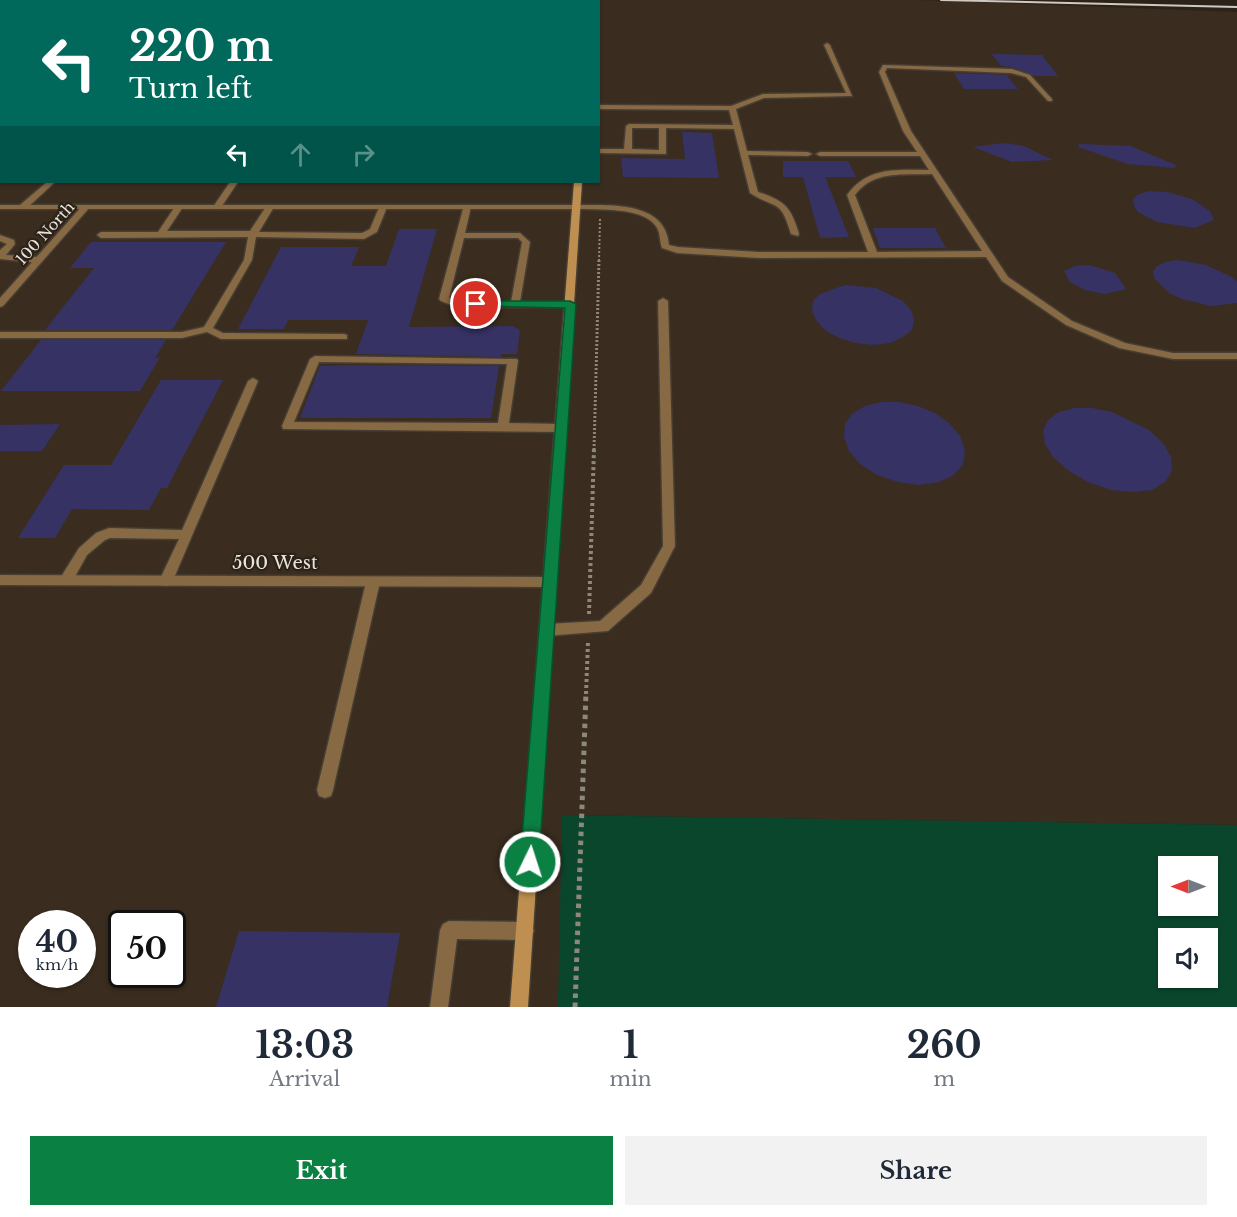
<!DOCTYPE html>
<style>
body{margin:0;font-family:"Libre Baskerville",serif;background:#f2f2f3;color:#1f2937;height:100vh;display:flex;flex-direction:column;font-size:22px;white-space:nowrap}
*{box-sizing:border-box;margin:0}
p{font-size:20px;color:#747a83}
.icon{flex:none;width:33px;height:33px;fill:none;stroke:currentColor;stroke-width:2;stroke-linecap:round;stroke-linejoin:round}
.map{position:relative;height:1007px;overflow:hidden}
.sheet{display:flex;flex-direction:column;background:#fff;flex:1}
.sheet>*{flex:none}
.banner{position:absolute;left:0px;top:0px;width:600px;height:183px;box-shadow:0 2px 4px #0004;background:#00695c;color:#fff;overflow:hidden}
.needle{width:39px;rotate:270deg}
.tools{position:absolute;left:1158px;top:856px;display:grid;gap:12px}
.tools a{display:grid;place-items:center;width:60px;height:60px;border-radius:0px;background:#fff;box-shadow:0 2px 4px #0004;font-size:30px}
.speed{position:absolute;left:18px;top:910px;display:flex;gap:12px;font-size:30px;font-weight:700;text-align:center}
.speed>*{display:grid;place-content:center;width:78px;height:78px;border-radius:50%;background:#fff;box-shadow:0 2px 4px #0004;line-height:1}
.speed small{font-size:15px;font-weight:400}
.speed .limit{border:3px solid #111;border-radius:9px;background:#fff;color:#111}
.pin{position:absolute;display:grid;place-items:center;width:51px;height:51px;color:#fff;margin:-26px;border:3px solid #fff;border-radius:50%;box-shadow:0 2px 6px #0007}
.me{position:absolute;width:66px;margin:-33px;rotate:4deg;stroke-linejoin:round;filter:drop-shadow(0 0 4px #0008)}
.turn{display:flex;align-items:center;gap:21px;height:126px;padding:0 30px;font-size:27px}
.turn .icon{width:78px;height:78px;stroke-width:2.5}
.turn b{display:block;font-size:42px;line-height:51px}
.lanes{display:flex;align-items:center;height:57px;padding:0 30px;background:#0003;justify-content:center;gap:30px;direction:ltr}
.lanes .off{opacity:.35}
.eta{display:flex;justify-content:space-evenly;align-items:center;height:102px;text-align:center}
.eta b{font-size:36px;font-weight:700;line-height:42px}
.cta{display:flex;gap:12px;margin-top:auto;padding:12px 30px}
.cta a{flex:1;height:69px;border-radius:0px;background:#0b8043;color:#fff;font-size:24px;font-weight:700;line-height:69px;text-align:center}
.cta a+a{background:#f2f2f3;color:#1f2937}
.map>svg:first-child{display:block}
.industrial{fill:#3a2d1f;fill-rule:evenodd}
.green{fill:#0a462c;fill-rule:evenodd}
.building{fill:#363264}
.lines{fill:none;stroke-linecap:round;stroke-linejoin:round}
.service-casing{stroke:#463e33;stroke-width:3}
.minor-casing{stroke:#463e33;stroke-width:3}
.tertiary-casing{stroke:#463e33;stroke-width:3}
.secondary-casing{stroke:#463e33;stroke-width:3}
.path-far3{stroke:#8e877e;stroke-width:2;stroke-dasharray:2 2;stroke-linecap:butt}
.path-far2{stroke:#8e877e;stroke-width:3;stroke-dasharray:2 2;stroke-linecap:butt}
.path-far1{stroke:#8e877e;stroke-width:4;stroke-dasharray:3 3;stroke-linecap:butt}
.path{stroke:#8e877e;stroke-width:5;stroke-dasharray:4.5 4.5;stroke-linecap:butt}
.service{fill:#876944;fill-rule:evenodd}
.minor{fill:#876944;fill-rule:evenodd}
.tertiary{fill:#876944;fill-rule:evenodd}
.secondary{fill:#bf8f51;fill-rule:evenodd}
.rail{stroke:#d0c9c2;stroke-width:2}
.route{fill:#0b8043;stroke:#07532c;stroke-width:1.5}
.labels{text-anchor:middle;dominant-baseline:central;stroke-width:4.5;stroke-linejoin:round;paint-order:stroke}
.far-street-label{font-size:15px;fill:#e9e3dc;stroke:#2c2318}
.street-label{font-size:18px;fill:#e9e3dc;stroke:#2c2318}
</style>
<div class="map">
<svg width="1237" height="1007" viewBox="0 0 1237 1007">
<rect width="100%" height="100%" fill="#2c2318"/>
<!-- industrial -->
<path class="industrial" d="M0,0H918L1237,12V825L563,815L558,1007H0ZM2,2H598V182H2ZM32,924H82V975H32ZM122,924H172V975H122Z"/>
<!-- green -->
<path class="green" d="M562,815L1237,825V1007H558ZM1168,867H1208V906H1168ZM1168,939H1208V978H1168Z"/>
<!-- building -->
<g class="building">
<path d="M992,54L1042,55L1058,76H1034L1013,67L1001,66Z"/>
<path d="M954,73L1011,75L1007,76L1018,89H964Z"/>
<path d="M682,132L712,133L719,178L623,177L621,158L685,159Z"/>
<path d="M1004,143L1024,146L1053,160L1012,162L973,147Z"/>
<path d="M1079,144L1130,146L1176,165L1175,168L1128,164L1078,147Z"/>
<path d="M783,161H848L856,177H825L849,237L820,238L803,177H783Z"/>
<path d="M1148,191L1167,192L1192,199L1210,211L1214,220L1195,228L1157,222L1138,212L1134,206L1133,200L1137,195Z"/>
<path d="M873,228H935L946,248H880Z"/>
<path d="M399,229H437L409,327L513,326L520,330L517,354H501V357L356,354L368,320H288L284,329H238L281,247H359L351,266H386Z"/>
<path d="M91,242H226L172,330H45L94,268H70Z"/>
<path d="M1178,260L1206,265L1232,277L1237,282V303L1211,306L1182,299L1169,293L1154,278L1153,271L1157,266L1166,262Z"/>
<path d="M1090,265L1115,273L1126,289L1105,294L1085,290L1070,282L1064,271L1075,266Z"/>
<path d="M845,285L876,288L903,301L911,310L914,320L912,330L903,337L890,343L874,345L856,343L839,338L825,330L816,320L812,311L813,301L820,294Z"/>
<path d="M41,340H166L155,358L160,357L140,391H1Z"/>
<path d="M352,365L499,366L491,418H300L320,366Z"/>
<path d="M161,380H223L167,488H161L149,510L72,509L55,538H18L64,465H111Z"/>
<path d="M881,402H899L918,406L935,413L950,424L960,436L965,450L963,464L954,475L939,482L919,485L898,482L877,475L860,464L849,451L844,437L845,424L852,414L865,406Z"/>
<path d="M1074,408H1092L1112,412L1149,430L1163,443L1171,457L1172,471L1165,482L1152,490L1133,492L1111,490L1088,482L1069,471L1054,458L1045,444L1043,431L1048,420L1059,412Z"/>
<path d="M60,424L42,451H0V425Z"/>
<path d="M239,931L400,933L387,1007H216Z"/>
</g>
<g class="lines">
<!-- service casing -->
<g class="service-casing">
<g id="service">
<rect x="407" y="0" width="6" height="2"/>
<path d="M489,0H495L489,2Z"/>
<path d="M513,0H517L518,2H513Z"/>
<rect x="0" y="18" width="2" height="4"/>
<rect x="0" y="34" width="2" height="4"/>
<path d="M827,43L830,45L852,96L764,98L736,109L747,151L808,152L812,154L808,156L748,155L758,192C785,201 791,207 799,234L798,236L791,234C780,197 776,210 750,193L734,129L666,128V154L598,153V149H624L626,126L629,124L733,125L729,110L598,109V105L731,106L763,94L846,93L824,45ZM632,128H659V150L632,149Z"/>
<rect x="0" y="46" width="2" height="4"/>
<path d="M883,65L1012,69L1030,75L1052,99V101H1048L1026,77L1011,73L887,68L885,72L911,131L1008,277L1072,321L1125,343L1173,353H1237V359H1173L1119,348L1066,325L1002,281L986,257L759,258L677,253L662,248C659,240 661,232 655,225C641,207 598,210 577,209L573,207L577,205C610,205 666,201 669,245L678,247L759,252H868L847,195C868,166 897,170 929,170L920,156H820L816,154L820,152H917L903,131L879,72ZM932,174L982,251L877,252L855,195C873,170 904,175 932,174Z"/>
<path d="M2,70V74L0,75V71Z"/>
<rect x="0" y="85" width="2" height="4"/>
<path d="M47,182H55L26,209H20V205Z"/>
<path d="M230,182H238L220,209H214L213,207Z"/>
<path d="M176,205L183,207L167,231H250L267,205H270L274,207L259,232L362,233L370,229L380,205H386L387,207L377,232L364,239L256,237L252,260L213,328L223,333L344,334L347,335V339H221L207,332L182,338H0V332H182L204,327L244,260L248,237L101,238L97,235L101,232H158Z"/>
<path d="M464,205L471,207L465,233H520L530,242L520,302H570L573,303V307H456L441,301L439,299ZM464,238H518L522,242L511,302L457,301L449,298Z"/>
<path d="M0,235L14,240L15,244L6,255L39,257L43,260L39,263L0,259V250L7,244L0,241Z"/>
<path d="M663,298L668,301L675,546L651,593L608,631L547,636L542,634L540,630L542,626L547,624L600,621L641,585L663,546L658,301Z"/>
<path d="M315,356L517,359L518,361L509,423L562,424L567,428L562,432L283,429L282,426L310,359ZM319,362L507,364L498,423L294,422Z"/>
<path d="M253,378L258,381L171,585L166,586L161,585L159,581L179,539L110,538L105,540L87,555L71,584L66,585L61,584L59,580L79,548L96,533L109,528L182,530L248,381Z"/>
<path d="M373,577L378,578L380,582L333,790L331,796L325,798L319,796L317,790L366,582L368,578Z"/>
<path d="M449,921L525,922L531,925L534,931L531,937L525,940L457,939L448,1007H430L440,930L443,924Z"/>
</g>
</g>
<!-- minor casing -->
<g class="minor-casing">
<g id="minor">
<path d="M83,205L90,207L3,306L0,307V298Z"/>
<path d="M0,575L550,577L555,578L557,582L555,586L550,587L0,585Z"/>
</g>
</g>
<!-- tertiary casing -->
<g class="tertiary-casing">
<path id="tertiary" d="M0,205H577L581,207L577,209H0Z"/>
</g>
<!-- secondary casing -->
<g class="secondary-casing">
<g id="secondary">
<rect x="591" y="0" width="6" height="2"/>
<path d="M574,182H582L528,1007H510Z"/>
</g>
</g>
<!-- path-far3 -->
<path class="path-far3" d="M599,261L600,219"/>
<!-- path-far2 -->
<path class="path-far2" d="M594,450L599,259"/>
<!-- path-far1 -->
<g class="path-far1">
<path d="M589,614L594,448"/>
<path d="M586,694L588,642"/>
</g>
<!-- path -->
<path class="path" d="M575,1007L586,692"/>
<!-- service -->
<use href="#service" class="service"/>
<!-- minor -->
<use href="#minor" class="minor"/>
<!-- tertiary -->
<use href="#tertiary" class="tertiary"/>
<!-- secondary -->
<use href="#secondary" class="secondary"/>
<!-- rail -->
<path class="rail" d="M941,0L1237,7"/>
</g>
<!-- route -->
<path class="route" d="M476,301H570L576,304L539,862L537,868L530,871L523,868L520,862L565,308L472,306L470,304Z"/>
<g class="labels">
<!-- far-street labels -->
<g class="far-street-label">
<text transform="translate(45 233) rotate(-48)">100 North</text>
</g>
<!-- street labels -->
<g class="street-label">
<text x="275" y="563">500 West</text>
</g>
</g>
</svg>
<div class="tools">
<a><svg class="needle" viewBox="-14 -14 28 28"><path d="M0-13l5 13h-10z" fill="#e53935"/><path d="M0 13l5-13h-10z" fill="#747a83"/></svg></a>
<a><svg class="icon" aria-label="sound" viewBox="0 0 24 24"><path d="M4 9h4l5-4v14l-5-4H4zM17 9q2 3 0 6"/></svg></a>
</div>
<div class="speed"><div>40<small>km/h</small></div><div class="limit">50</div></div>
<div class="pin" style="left:476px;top:304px;background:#d93025"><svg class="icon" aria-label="arrive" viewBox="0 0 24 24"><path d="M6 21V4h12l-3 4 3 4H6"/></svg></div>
<svg class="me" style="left:530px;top:862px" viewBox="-20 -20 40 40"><circle r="17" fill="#0b8043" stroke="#fff" stroke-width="3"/><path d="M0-11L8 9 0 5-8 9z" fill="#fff"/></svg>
<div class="banner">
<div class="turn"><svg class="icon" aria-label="left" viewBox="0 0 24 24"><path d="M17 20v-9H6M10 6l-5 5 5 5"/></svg><div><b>220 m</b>Turn left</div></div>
<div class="lanes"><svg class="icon" aria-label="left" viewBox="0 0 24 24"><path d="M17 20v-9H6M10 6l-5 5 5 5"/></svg><svg class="icon off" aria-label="ahead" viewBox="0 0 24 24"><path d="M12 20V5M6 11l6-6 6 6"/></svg><svg class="icon off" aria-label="right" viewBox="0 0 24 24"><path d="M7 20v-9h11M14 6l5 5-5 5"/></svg></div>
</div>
</div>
<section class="sheet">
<div class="eta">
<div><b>13:03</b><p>Arrival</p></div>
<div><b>1</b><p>min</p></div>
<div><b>260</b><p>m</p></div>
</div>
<div class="cta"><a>Exit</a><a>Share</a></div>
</section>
